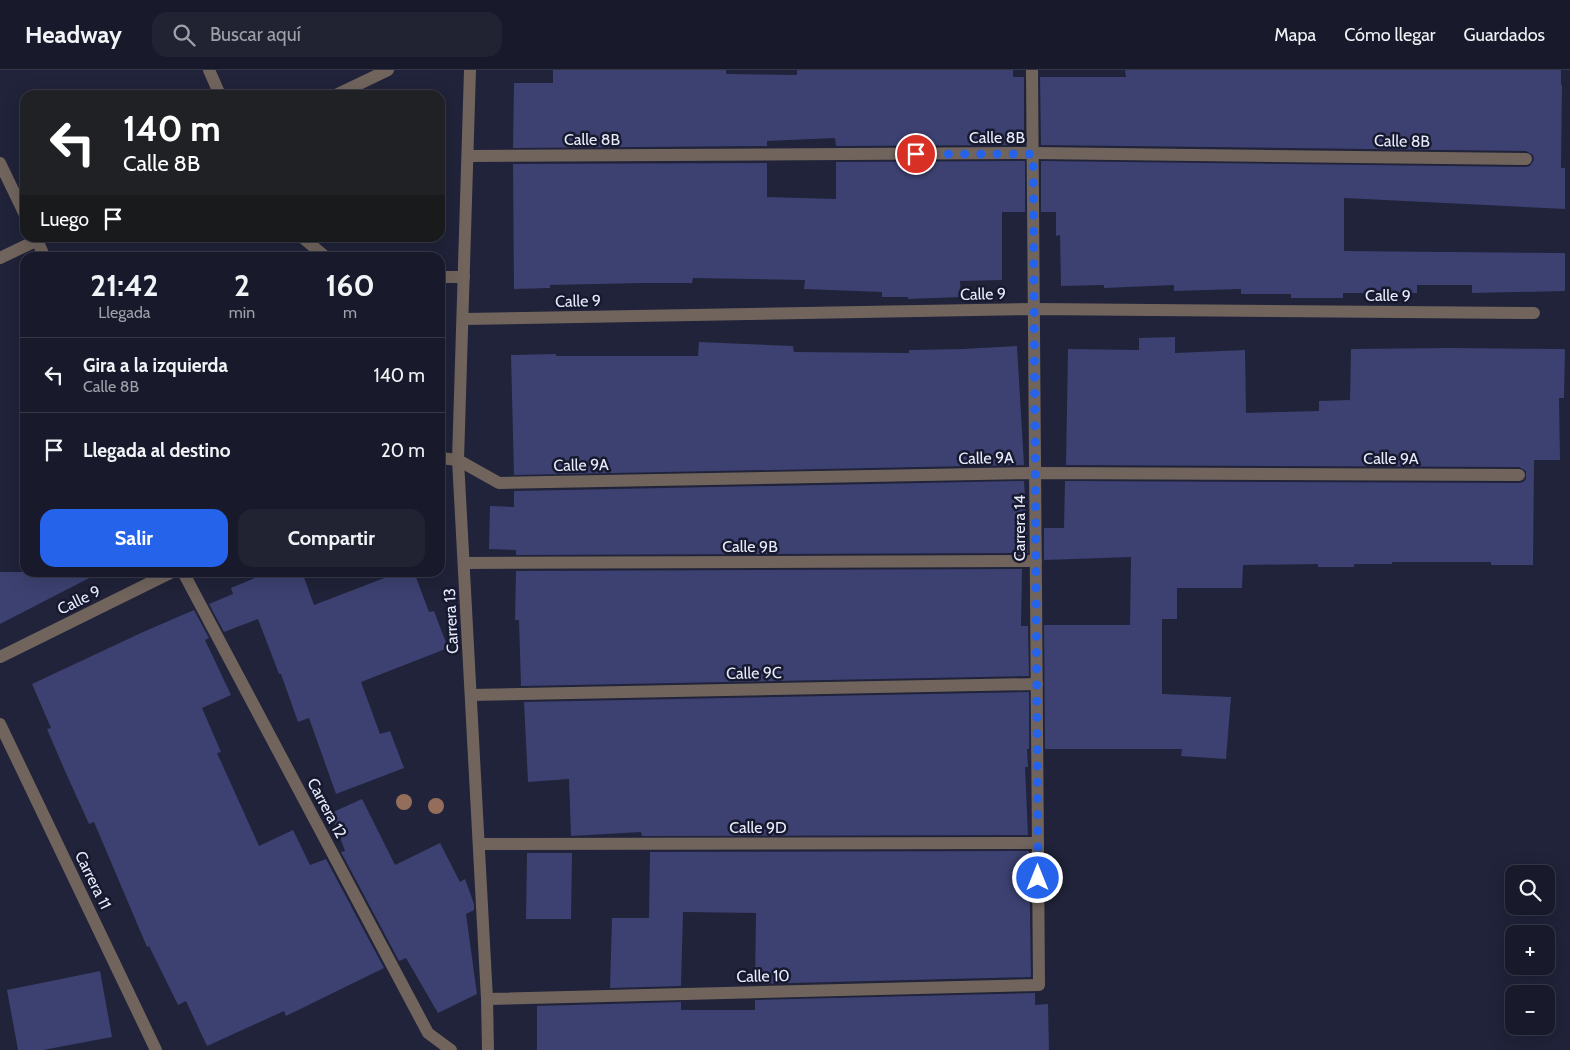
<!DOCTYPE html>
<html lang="es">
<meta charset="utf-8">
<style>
body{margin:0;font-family:Cabin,sans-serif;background:#212333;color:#f1f3f6;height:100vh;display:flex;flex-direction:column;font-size:19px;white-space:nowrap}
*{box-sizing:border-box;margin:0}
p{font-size:16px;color:#9fa1a9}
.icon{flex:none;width:28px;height:28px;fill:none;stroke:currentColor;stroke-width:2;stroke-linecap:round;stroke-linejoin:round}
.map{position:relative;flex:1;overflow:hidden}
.details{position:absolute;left:20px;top:182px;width:425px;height:325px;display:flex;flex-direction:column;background:#181a2b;border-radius:15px;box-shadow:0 5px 20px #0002,0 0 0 1px #363847}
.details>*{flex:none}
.top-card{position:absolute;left:20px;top:20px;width:425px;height:152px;border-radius:15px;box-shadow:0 5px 20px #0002,0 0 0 1px #363847;background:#202124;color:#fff;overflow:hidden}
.buttons{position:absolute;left:1505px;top:795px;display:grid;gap:10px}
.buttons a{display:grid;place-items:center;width:50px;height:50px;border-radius:10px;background:#181a2b;box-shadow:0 5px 20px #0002,0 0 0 1px #363847;font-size:25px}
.pin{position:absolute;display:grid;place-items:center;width:42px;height:42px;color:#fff;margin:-21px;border:2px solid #fff;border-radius:50%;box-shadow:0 1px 5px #0007}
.me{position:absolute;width:55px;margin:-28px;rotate:0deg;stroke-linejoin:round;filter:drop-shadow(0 0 4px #0008)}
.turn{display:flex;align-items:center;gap:18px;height:105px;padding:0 20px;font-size:22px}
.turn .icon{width:65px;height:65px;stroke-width:2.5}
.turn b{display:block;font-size:35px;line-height:42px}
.then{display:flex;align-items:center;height:48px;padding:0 20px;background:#0003;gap:10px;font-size:19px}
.eta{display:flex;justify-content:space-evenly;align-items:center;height:85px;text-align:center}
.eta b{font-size:30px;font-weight:700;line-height:35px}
.primary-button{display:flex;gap:10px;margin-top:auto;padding:10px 20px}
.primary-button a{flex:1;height:58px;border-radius:15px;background:#2563eb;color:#fff;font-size:20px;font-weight:700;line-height:58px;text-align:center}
.primary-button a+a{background:#212333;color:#f1f3f6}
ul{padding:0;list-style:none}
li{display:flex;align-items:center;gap:15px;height:75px;padding:0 20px;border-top:1px solid #363847}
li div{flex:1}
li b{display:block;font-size:19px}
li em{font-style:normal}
header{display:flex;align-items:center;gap:30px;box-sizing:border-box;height:70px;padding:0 25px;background:#181a2b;border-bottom:1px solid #363847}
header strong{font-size:24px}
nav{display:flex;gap:28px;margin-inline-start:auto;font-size:18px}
.search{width:350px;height:45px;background:#212333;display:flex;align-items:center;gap:12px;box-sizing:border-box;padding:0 18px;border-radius:15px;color:#9fa1a9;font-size:19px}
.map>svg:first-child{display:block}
.building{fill:#3c4171}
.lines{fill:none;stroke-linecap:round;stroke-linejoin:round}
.minor{stroke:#70645d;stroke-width:12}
.tree{fill:#956e5b}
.route{stroke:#2563eb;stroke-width:9;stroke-dasharray:0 16.2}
.labels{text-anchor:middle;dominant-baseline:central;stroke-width:5;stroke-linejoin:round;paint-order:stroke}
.street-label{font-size:16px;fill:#e8ebfb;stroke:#17192f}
</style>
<header>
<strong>Headway</strong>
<div class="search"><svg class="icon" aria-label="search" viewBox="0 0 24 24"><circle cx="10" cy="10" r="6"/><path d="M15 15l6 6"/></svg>Buscar aquí</div>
<nav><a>Mapa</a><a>Cómo llegar</a><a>Guardados</a></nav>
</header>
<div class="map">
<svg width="1570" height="980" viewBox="0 0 1570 980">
<rect width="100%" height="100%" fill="#202339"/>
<!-- building -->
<g class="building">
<path d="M553,0H726V4L797,5V0H1013V7H1024V75L836,76L835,68L767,71V76L513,78L514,13H553Z"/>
<path d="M1125,0H1561V15H1562L1561,98H1565V139L1344,128V181L1565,183V221L1472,223V215H1417V223H1343V228H1291V224H1241V219L1174,221V215L1104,218V215L1061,216L1060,165L1056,166V142H1041V91L1526,97L1530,96L1534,90L1533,85L1526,81L1041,75L1040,7H1126Z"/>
<path d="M1025,91V142H1002V210L960,211L961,227L908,229V227H882V222L804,219L805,210L693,208L692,213H642L550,215V218L514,219L513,94L767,93V127L836,129V92Z"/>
<path d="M1175,267V283L1245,280L1246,343L1319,341V331L1350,330L1351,279L1451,278L1565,279L1564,328H1559L1560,390H1534L1533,495H1491V492H1392V494H1354V497H1318V494L1243,495L1242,518H1177V549H1162V624L1231,627L1226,689L1181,686L1182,679H1045L1044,555H1130L1131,487L1044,490V458H1064L1065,411L1519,413L1523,412L1526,409V401L1519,397L1066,395L1068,279L1139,280V268Z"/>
<path d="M699,272L793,276L794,282L909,283V280L963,279L1017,276L1024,395L514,405L511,285L556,284V286H698Z"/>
<path d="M1024,411L1028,483L516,485V480L489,479L490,436L514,437V421Z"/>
<path d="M1022,499L1021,556H1028L1029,606L521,616L519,550H515L516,501Z"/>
<path d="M0,502H101L0,554Z"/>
<path d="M269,502H302L314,535L400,502H414L429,542L434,541L448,578L361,612L380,664L390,661L404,698L336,724L309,648L298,652L281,604H279L258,549L224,562L209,534L233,524L231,518Z"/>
<path d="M194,540L209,568L205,570L231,625L202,638L221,682L217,683L259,776L293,760L310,795L326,789L384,898L286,946L284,941L207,976L186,931L178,935L149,876L147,877L94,752L89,754L65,701L47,659L51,658L32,614L143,562Z"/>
<path d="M1029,622V679H1027L1028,697H1025L1028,765L642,766L641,762L571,766L569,709L528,712L524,632Z"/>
<path d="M362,729L395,795L440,773L460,812L465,809L474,834V840L466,844L477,924L438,943L406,888L399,891L341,782L345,781L331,743Z"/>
<path d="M1029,781L1031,907L755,914L756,843L683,842L681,916L610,918L612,848H649L650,782Z"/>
<path d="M527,783H572L571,849H526Z"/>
<path d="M100,901L112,967L43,980H18L7,920Z"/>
<path d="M1035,923V935L1048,934L1049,980H537V936L681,932V940H755V930Z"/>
</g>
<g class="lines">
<!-- minor -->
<g class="minor">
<path d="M209,0L220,25"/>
<path d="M470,0L458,390L487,929L488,980"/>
<path d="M336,25L388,0"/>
<path d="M468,86L1033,83L1526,89"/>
<path d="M0,93L25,145"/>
<path d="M36,168L45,188"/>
<path d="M303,168L327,188"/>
<path d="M0,188L42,168"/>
<path d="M440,207H464"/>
<path d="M463,249L1034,239L1534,243"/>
<path d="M440,388L458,390L499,413L1035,403L1519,405"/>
<path d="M464,493L1036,491"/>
<path d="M183,502L428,963L451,980"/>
<path d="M0,587L172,502"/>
<path d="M471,625L1037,614"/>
<path d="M0,654L156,980"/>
<path d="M479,774L1038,773"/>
<path d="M487,929L1039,915L1032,0"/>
</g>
</g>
<!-- trees -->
<g class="tree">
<circle cx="404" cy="732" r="8"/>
<circle cx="436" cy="736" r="8"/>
</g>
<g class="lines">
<!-- route -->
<path class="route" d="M916,84H1033L1038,808"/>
</g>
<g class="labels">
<!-- street labels -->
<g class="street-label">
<text x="997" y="67">Calle 8B</text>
<text x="592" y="69">Calle 8B</text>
<text transform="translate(1402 71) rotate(1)">Calle 8B</text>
<text transform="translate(983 224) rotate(-1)">Calle 9</text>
<text x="1388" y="225">Calle 9</text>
<text transform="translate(578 231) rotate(-1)">Calle 9</text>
<text transform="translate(986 388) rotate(-1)">Calle 9A</text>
<text x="1391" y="388">Calle 9A</text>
<text transform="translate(581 395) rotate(-1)">Calle 9A</text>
<text transform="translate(1019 458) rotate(-90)">Carrera 14</text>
<text x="750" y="476">Calle 9B</text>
<text transform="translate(79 530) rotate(-26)">Calle 9</text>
<text transform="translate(451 551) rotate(-93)">Carrera 13</text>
<text transform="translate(754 603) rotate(-1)">Calle 9C</text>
<text transform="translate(327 738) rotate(62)">Carrera 12</text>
<text x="758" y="757">Calle 9D</text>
<text transform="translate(93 810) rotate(64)">Carrera 11</text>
<text transform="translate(763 906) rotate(-1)">Calle 10</text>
</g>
</g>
</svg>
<div class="buttons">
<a><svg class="icon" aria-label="search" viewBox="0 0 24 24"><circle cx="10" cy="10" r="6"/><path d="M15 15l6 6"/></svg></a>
<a>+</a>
<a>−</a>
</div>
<div class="pin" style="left:916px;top:84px;background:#d93025"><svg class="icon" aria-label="arrive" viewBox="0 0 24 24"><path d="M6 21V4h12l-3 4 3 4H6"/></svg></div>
<svg class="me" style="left:1038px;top:808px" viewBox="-20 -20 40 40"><circle r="17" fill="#2563eb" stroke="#fff" stroke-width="3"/><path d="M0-11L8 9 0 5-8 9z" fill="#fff"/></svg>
<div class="top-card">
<div class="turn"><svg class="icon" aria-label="left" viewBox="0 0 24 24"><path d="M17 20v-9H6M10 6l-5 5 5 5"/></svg><div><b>140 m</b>Calle 8B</div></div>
<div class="then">Luego<svg class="icon" aria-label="arrive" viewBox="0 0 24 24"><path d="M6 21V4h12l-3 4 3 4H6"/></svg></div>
</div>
<section class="details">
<div class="eta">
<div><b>21:42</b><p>Llegada</p></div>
<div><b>2</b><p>min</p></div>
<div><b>160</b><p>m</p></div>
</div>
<ul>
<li><svg class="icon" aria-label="left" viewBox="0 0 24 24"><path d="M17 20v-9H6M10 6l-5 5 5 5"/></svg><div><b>Gira a la izquierda</b><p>Calle 8B</p></div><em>140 m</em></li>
<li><svg class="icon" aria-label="arrive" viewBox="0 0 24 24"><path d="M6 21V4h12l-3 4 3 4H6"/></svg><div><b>Llegada al destino</b></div><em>20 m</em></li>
</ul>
<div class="primary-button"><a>Salir</a><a>Compartir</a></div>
</section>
</div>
